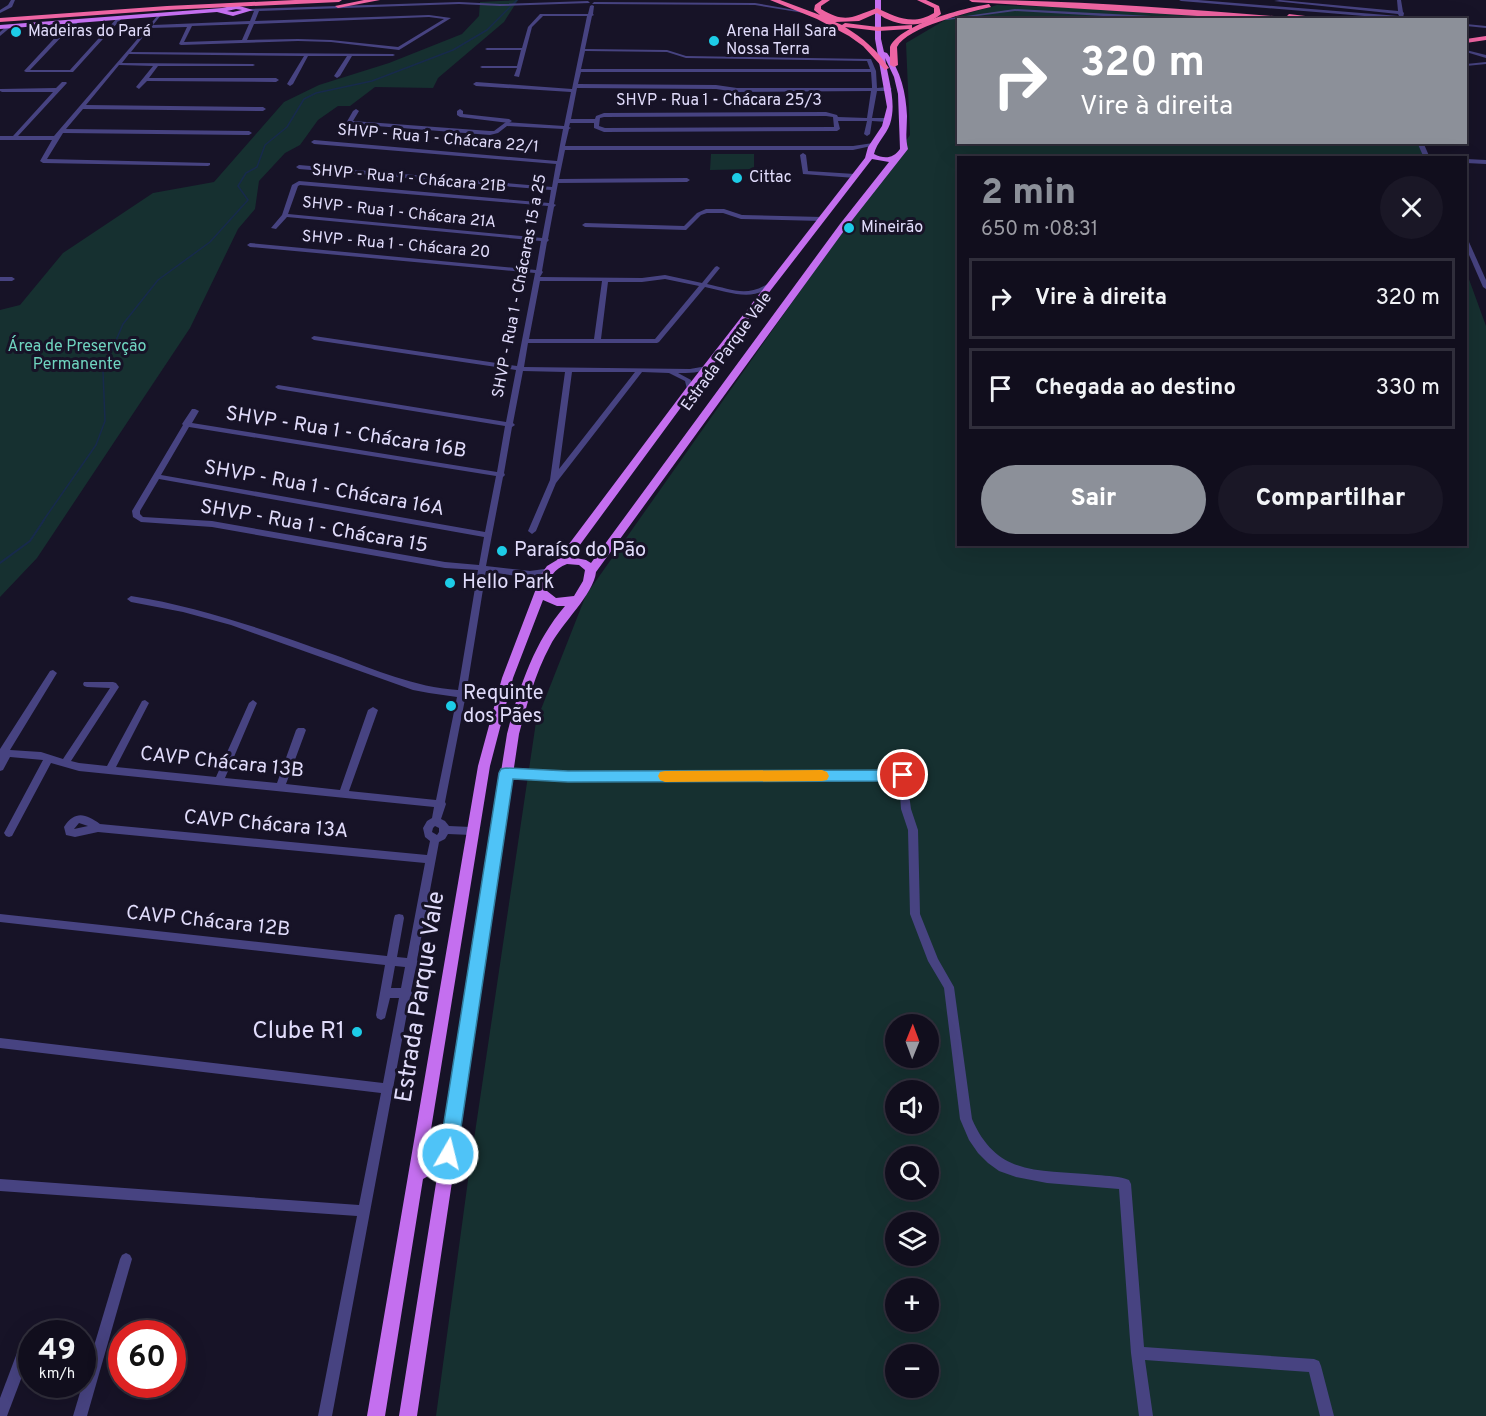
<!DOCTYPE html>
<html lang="pt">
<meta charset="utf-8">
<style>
body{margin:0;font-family:Overpass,sans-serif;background:#1a1726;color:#f1f3f6;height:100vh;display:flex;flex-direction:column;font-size:22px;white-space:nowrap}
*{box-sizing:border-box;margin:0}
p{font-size:20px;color:#9c9ca4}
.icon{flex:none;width:33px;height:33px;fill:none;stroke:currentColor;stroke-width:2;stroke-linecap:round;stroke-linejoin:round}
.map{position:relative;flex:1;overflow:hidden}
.details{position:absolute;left:957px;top:156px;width:510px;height:390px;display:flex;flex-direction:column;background:#110e1d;border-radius:0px;box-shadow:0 6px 24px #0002,0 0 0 2px #302e3b}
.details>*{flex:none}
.banner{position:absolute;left:957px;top:18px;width:510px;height:126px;border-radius:0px;box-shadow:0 6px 24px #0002,0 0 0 2px #302e3b;background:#8c9099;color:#fff;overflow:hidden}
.needle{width:39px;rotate:1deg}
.controls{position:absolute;left:885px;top:1014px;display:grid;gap:12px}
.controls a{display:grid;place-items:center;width:54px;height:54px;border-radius:50%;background:#110e1d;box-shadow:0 6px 24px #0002,0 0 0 2px #302e3b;font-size:30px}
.speed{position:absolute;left:18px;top:1320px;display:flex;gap:12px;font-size:30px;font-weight:700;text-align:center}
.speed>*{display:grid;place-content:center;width:78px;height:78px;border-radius:50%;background:#110e1d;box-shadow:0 6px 24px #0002,0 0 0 2px #302e3b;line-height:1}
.speed small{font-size:15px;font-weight:400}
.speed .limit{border:9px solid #d22;background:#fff;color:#111}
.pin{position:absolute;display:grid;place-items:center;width:51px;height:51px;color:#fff;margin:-26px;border:3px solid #fff;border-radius:50%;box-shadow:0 2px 6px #0007}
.me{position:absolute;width:66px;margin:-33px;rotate:8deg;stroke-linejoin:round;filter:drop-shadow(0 0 4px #0008)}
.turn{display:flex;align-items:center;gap:21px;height:126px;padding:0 24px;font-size:27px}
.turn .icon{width:78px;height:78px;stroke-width:2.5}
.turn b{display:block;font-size:42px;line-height:51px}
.round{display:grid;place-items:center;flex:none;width:63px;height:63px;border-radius:32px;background:#1a1726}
.summary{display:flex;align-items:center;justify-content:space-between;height:102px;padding:0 24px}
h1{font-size:36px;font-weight:800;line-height:45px;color:#8c9099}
.action{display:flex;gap:12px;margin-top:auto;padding:12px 24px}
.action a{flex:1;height:69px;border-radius:36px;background:#8c9099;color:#fff;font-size:24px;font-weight:800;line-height:69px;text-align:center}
.action a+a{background:#1a1726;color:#f1f3f6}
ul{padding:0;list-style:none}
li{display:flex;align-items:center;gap:18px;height:81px;margin:0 12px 9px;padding:0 12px;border:3px solid #302e3b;border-radius:0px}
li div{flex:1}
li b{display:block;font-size:22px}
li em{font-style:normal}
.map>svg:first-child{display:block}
.green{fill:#163030;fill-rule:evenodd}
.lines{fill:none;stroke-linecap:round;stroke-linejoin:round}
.stream-far1{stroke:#172a4c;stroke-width:1.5}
.stream{stroke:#172a4c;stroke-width:2}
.minor{fill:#474381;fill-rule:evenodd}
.major{fill:#c46fef;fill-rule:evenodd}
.highway{fill:#ee64a2;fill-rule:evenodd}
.route{fill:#4fc3f7;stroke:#337fa1;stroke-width:1.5}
.slow{fill:#f59e0b}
.poi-dot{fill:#1dcce7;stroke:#171327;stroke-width:2}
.labels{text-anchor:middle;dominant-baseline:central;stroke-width:6;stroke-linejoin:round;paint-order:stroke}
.far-poi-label{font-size:16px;fill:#e1dcfb;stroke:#171327;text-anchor:start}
.far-street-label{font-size:16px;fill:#e1dcfb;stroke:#171327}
.far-park-label{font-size:16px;fill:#6fd4bf;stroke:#171327}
.street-label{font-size:20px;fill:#e1dcfb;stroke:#171327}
.poi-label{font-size:20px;fill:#e1dcfb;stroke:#171327;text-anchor:start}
.near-street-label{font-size:24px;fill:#e1dcfb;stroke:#171327}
.near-poi-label{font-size:24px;fill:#e1dcfb;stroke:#171327;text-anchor:end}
</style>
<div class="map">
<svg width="1486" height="1416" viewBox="0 0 1486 1416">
<rect width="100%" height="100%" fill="#171327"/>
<!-- green -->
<g class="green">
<path d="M518,0L504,22L438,78L433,88L375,87L350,106H338L318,120L300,145L285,153L259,181L255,209L238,229L190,328L37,558L0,597V310L20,305L63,253L153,193L214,182L284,102L319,85L389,63L462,34L479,16L480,2Z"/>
<path d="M997,5L1198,12L1299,19L958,20V142H1421L1424,157L958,158V544H1466V271L1486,326V1416H436L469,1173L536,722L586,595L910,135L906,43L945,20ZM896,1024H928V1058H896ZM896,1090H928V1124H896ZM896,1156H928V1190H896ZM896,1222H928V1256H896ZM896,1288H928V1322H896ZM896,1354H928V1388H896Z"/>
<path d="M711,154H754V169L710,170Z"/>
</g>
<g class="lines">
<!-- stream-far1 -->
<path class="stream-far1" d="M43,521L96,445L105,421L103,371L123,324L158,280L210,242L248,200L238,186L246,173L257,167L265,145L287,127L304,99L316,93L372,81L453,50L487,30L517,0"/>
<!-- stream -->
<path class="stream" d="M0,563L30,541L44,520"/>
<!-- minor -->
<g class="minor">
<path d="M11,0H15L12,7L0,13V10L8,5Z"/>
<path d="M1179,0H1198L1399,16L1398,14L1274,1L1280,0L1398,11L1397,0H1401L1403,12L1404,13L1403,18L1401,19L1181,1Z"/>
<path d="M588,1L590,3L500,6L459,4L259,11L255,21L429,15L451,18L399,50L331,42L298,41L181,45L179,44L187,27L150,28L131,52L393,54L395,55L393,56H352L340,76L337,78L334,76L347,56H308L293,84L290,86L287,84L304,56L129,54L122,63L253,64L255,65L253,66H158L149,78H276L279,80L276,82L147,81L139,89L136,87L153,66L119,65L86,105L263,107L266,109L263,111L83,109L66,129L249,131L252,133L249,135L63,133L47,159L210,163V165L208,166L43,163L40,161L52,140H0V136H13L53,92H2L0,91V89L56,88L62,82H66L67,83L18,136H54L159,14L161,15L153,25L250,21L254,11H248L250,9L459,2L500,4ZM429,17L444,19L398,47L331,40L298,39L247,40L254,24ZM249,24L242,40L184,42L192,26Z"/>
<path d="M594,2L755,3L806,12L804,13L755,5L592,4Z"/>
<path d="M592,5L594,6L593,14L594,15L592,16L585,49L667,50L686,56L871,59L876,71L877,88L889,87L892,89L889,91H877L872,118H888L891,120L888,122L872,121L870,134L867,136L864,134L867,121H838L840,129L837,131L604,132L594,128V123H570L569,127L571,128L569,129L565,146H853L873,143L876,145L853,150H565L559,179L687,178L690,180L687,182L558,183L554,204L556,205L554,207L548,239L549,240L547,242L542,271L543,272L540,277L642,278L665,275L702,283L715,267L717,266L720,268L707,284C732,289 746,298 769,283L774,284C753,303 730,292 705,287L659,342L657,343H528L524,367L690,369L707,366L710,368C701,373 688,373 678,373L691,380L693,389L690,391L687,389L685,381L669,373L642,372L556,483L536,531L532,534L528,531L550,480L565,372L523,371L513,423L515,425L512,427L504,473L505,475L503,477L486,566L530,571L551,568L555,571C539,582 505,574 486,571L466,694L445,802L446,804L441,819L445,821L449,826L471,827L474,828L476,831L474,834L471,835L448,834L445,839L439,842L417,960L418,963L416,967L411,991L412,993L410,997L332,1416H318L357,1216L0,1191V1179L359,1205L381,1093L0,1048V1038L383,1083L399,998H390L385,1018L381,1020L377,1018L376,1015L385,965L0,922V914L387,956L394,918L395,915L399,914L403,915L404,918L397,957L407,958L425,863L98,832L75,837L66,835L64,827C75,810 86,814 100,824L427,855L430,841L425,837L423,828L427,821L432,818L434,807L79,771L51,763L12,836L9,837L6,836L4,833L43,760L10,757L3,770L0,771V749L50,671L53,670L57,673L10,750L41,752L63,759L110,688L87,687L84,686L83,684L84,682H113L116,683L119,687L71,761L79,763L107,766L142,701L145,700L149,703L116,767L216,777L249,703L253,700L257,703L225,778L277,783L296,730L298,728H304L306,730L286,784L340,790L368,710L373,707L378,710L349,791L436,800L457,697L429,693L413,690L231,625L183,612L131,602L127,599L131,596C201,607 268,631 335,655C376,670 414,687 458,690L478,570L445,568L212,527L141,522L133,517L132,511L183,425L182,424L192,409H195L199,411L192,423L497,472L505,426L278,389L275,387L278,385L506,422L516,370L314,340L311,338L314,336L517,366L535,273L250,247L247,245L250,243L536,270L541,241L287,217L276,229L271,228L282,215L292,185L299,181L549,203L551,190L299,169L296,167L299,165L552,187L556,164L314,144L311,142L314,140L557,161L563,129L507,126L498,133L490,135L351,124L346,133L341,132L353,111L356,109L359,111L353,121L490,131H494L506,122L564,126L571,92L476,86L473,84L476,82L572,89L587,16H543L532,27L519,77L514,76L517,68H482L480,67L482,66H517L521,50H487L485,49L487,48H522L528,27L540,14H588L590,6ZM585,51L667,52L686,58L867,61L870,69H581ZM581,72H871L872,86V88H737L716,85L578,84ZM577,88L716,89L737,92L871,91L867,118L838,117L837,115L826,112L604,113L596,116L595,119H571ZM826,116L833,117L834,127L605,128L599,126L600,118L604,117ZM300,185L548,206L542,238L288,214L298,186ZM665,279L699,286L655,339H601L608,282H642ZM540,281H602L594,339H529ZM572,372H635L559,469ZM189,427L496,476L485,532L161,475ZM159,479L484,537L479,565L445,562L212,521L143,517L140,514V511ZM79,823L88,826L74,829ZM435,826L439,828V832L437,835L432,832L433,828ZM395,966L405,967L401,988H391Z"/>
<path d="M1015,9L1210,19L1212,20H1173L1015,11L947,20L945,19Z"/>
<path d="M118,17L122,18L73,72H26L24,71L63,29L77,20H79V22L67,31L30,70H70Z"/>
<path d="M1408,18L1420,20H1406Z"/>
<path d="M1466,24L1486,26V28L1466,26Z"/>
<path d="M8,25L12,26L0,36V32Z"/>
<path d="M1466,50L1486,55V58L1466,52Z"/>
<path d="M1486,62V64L1466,66V64Z"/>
<path d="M460,109L463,111V114L509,119L512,121L509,123L460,117L457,115V111Z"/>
<path d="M1417,142H1423L1430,158H1424Z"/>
<path d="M803,153L806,155L808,171L855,174L858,176L855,178L803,174L800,155Z"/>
<path d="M1466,159L1486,160V164L1466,163Z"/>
<path d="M706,209H724L742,215L822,217L825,219L822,221L741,219L723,213H707L701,215L686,230L585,227L582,225L585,223L684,226L697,213Z"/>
<path d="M1466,240L1469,242L1486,280V289L1483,287L1466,248Z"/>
<path d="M0,277H12L15,279L12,281H0Z"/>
<path d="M506,769L568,772H906L911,809L918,830L920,914L938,959L954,987L972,1119C998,1179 1042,1169 1097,1175C1108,1176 1120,1176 1129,1180L1131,1184L1144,1347L1314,1359L1319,1361L1321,1366L1334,1416H1320L1309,1372L1145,1360L1153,1416H1139L1131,1353L1119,1189L1047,1183L1016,1177L999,1171L988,1163L978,1153L969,1140L960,1119L944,988L928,961L910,914L908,830L901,809L899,779L568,780L506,777L503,776L501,773L503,770Z"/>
<path d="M126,1253L130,1255L132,1259L87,1416H73L120,1259L122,1255Z"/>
<path d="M28,1336L32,1337V1350L7,1416H0V1398L23,1337Z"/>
</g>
<!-- major -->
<g class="major">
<path d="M875,0H881V39L884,52L887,53C901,71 906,93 907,116C907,127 905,138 908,149L846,228L596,572C594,594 561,624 550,646C535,674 527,704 519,734L417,1416H399L437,1177L430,1175L423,1179L385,1416H367L478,766L502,678L542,573L547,566L557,560L687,387L865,158L868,147L882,126L887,107L875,39ZM885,58L894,77L898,94L900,149C893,159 884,159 874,154C877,142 886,135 890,124C897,103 888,79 885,58ZM872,159L889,162L840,224L591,563L586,560L571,557L693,391ZM567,564L579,565L585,570L583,581L574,596L556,598L547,591C548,578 554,569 567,564ZM543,600L557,606H565C534,642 519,688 507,734L439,1161L426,1160L490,766L513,678Z"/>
<path d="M236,5L253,10L233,16L217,12L0,29V25L222,8ZM236,9L242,10L233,12L227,11Z"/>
</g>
<!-- highway -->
<g class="highway">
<path d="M295,0H342L339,2L167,10L0,22V18L167,6Z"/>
<path d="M364,0H380L338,8L335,6Z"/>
<path d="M770,0H780L820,15L814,10L815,5L822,0H830L821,6V9C846,24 852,17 877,8C896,17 913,26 934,13V8L917,0H926L939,6L941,14C924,29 895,27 877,13L859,21L835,22L842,25L845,23L878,27L912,25V29H909L878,31L845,27C863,38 877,50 889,68L885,70L863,46L849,36L817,19Z"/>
<path d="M969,0C1075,0 1181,9 1286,17L1289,14L1338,20H1262L972,2Z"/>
<path d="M989,4L991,7C970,12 907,27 897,47L898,65L894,67L890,65V47C900,24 965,8 989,4Z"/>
<path d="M1486,36V40L1466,43V39Z"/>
</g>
</g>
<!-- route -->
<path class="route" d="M506,768L568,771L903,770L908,771L910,775L908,779L903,781L568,782L513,779L457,1154L454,1160L448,1163L441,1160L439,1154L499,773L501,769Z"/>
<!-- slow -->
<path class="slow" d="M822,770L827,772L829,776L827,780L822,781L665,782L660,780L658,776L660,772L665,771Z"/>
<!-- markers -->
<g class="poi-dot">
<circle cx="16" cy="32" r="6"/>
<circle cx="714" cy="41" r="6"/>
<circle cx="737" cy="178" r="6"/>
<circle cx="849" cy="228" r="6"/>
<circle cx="502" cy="551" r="6"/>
<circle cx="450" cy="583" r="6"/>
<circle cx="451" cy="706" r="6"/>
<circle cx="357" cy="1032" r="6"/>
</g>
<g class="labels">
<!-- far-poi labels -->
<g class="far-poi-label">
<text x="28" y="32">Madeiras do Pará</text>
<text x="726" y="32">Arena Hall Sara<tspan x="726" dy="18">Nossa Terra</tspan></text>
<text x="749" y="178">Cittac</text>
<text x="861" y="228">Mineirão</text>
</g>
<!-- far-street labels -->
<g class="far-street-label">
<text x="719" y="101">SHVP - Rua 1 - Chácara 25/3</text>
<text transform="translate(438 139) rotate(5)">SHVP - Rua 1 - Chácara 22/1</text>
<text transform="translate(409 179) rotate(5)">SHVP - Rua 1 - Chácara 21B</text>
<text transform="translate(399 213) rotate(6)">SHVP - Rua 1 - Chácara 21A</text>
<text transform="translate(396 245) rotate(5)">SHVP - Rua 1 - Chácara 20</text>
<text transform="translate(520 286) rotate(-79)">SHVP - Rua 1 - Chácaras 15 a 25</text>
<text transform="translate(727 352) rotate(-54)">Estrada Parque Vale</text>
</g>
<!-- far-park labels -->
<g class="far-park-label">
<text x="77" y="347">Área de Preservção<tspan x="77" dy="18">Permanente</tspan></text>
</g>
<!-- street labels -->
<g class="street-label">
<text transform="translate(346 433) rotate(9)">SHVP - Rua 1 - Chácara 16B</text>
<text transform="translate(324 489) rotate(10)">SHVP - Rua 1 - Chácara 16A</text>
<text transform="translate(314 527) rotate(10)">SHVP - Rua 1 - Chácara 15</text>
<text transform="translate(222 763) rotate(6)">CAVP Chácara 13B</text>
<text transform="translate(266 825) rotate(5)">CAVP Chácara 13A</text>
<text transform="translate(208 922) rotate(6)">CAVP Chácara 12B</text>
</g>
<!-- poi labels -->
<g class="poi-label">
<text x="514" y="551">Paraíso do Pão</text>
<text x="462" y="583">Hello Park</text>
<text x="463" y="694">Requinte<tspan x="463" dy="23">dos Pães</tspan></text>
</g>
<!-- near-street labels -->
<g class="near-street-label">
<text transform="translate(421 997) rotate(-81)">Estrada Parque Vale</text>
</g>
<!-- near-poi labels -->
<g class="near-poi-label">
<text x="345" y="1032">Clube R1</text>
</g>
</g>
</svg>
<div class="controls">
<a><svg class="needle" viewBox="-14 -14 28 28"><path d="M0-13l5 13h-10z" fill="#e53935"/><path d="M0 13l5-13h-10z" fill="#9c9ca4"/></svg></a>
<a><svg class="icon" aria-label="sound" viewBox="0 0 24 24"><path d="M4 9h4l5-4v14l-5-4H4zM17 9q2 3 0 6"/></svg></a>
<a><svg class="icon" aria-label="search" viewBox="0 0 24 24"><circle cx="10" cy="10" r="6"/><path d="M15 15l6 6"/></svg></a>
<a><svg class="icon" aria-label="layers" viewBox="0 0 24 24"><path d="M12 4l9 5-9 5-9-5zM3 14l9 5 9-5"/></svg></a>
<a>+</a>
<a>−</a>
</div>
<div class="speed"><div>49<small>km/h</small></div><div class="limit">60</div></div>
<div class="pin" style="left:903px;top:775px;background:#d93025"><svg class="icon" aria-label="arrive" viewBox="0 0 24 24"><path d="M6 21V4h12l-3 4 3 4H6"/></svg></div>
<svg class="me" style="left:448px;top:1154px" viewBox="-20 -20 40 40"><circle r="17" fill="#4fc3f7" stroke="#fff" stroke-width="3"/><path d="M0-11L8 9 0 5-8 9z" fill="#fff"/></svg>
<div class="banner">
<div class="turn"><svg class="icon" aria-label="right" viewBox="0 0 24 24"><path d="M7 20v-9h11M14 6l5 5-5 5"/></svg><div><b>320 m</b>Vire à direita</div></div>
</div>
<section class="details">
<div class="summary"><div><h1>2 min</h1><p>650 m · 08:31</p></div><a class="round"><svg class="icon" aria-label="close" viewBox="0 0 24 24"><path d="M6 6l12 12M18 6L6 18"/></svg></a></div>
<ul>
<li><svg class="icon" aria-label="right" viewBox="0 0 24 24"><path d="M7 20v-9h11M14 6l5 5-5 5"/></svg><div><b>Vire à direita</b></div><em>320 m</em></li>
<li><svg class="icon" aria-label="arrive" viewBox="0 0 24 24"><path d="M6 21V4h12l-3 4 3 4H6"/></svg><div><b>Chegada ao destino</b></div><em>330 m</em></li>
</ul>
<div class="action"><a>Sair</a><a>Compartilhar</a></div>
</section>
</div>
